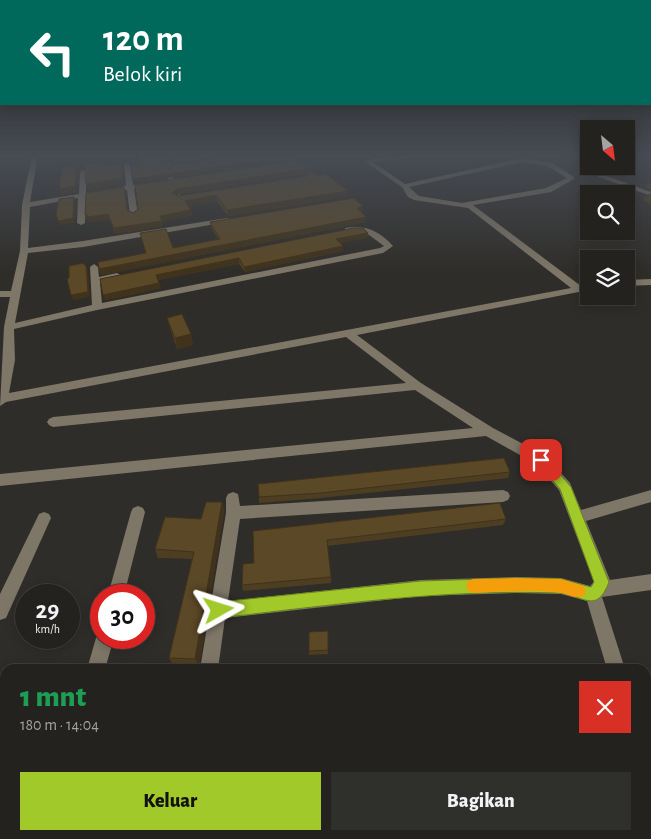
<!DOCTYPE html>
<html lang="id">
<meta charset="utf-8">
<style>
body{margin:0;font-family:"Alegreya Sans",sans-serif;background:#2f2f2c;color:#f1f3f6;height:100vh;display:flex;flex-direction:column;font-size:19px;white-space:nowrap}
*{box-sizing:border-box;margin:0}
p{font-size:16px;color:#a3a4a4}
.icon{flex:none;width:28px;height:28px;fill:none;stroke:currentColor;stroke-width:2;stroke-linecap:round;stroke-linejoin:round}
.map{position:relative;flex:1;overflow:hidden}
.panel{position:absolute;left:0px;top:664px;width:651px;height:176px;display:flex;flex-direction:column;background:#23221f;border-radius:15px 15px 0 0;box-shadow:0 2px 12px #0003,0 0 0 1px #403f3d}
.panel>*{flex:none}
.top-card{position:absolute;left:0px;top:0px;width:651px;height:105px;box-shadow:0 2px 12px #0003,0 0 0 1px #403f3d;background:#00695c;color:#fff;overflow:hidden}
.needle{width:32px;rotate:152deg}
.tools{position:absolute;left:580px;top:120px;display:grid;gap:10px}
.tools a{display:grid;place-items:center;width:55px;height:55px;border-radius:0px;background:#23221f;box-shadow:0 2px 12px #0003,0 0 0 1px #403f3d;font-size:25px}
.speed{position:absolute;left:15px;top:584px;display:flex;gap:10px;font-size:25px;font-weight:700;text-align:center}
.speed>*{display:grid;place-content:center;width:65px;height:65px;border-radius:50%;background:#23221f;box-shadow:0 2px 12px #0003,0 0 0 1px #403f3d;line-height:1}
.speed small{font-size:12px;font-weight:400}
.speed .limit{border:8px solid #d22;background:#fff;color:#111}
.pin{position:absolute;display:grid;place-items:center;width:42px;height:42px;color:#fff;margin:-21px;border-radius:10px;box-shadow:0 2px 8px #0006}
.me{position:absolute;width:55px;margin:-28px;rotate:84deg;stroke-linejoin:round;filter:drop-shadow(0 0 4px #0008)}
.turn{display:flex;align-items:center;gap:18px;height:105px;padding:0 20px;font-size:22px}
.turn .icon{width:65px;height:65px;stroke-width:2.5}
.turn b{display:block;font-size:35px;line-height:42px}
.round{display:grid;place-items:center;flex:none;width:52px;height:52px;border-radius:0px;background:#2f2f2c}
.head{display:flex;align-items:center;justify-content:space-between;height:85px;padding:0 20px}
h1{font-size:30px;font-weight:800;line-height:38px;color:#1e9e55}
.cta{display:flex;gap:10px;margin-top:auto;padding:10px 20px}
.cta a{flex:1;height:58px;border-radius:0px;background:#a1c929;color:#111;font-size:20px;font-weight:800;line-height:58px;text-align:center}
.cta a+a{background:#2f2f2c;color:#f1f3f6}
.map>svg:first-child{display:block}
.lines{fill:none;stroke-linecap:round;stroke-linejoin:round}
.minor{fill:#7e7667;fill-rule:evenodd}
.wall{fill:#4e3e21;fill-rule:evenodd}
.shaded-wall{fill:#40321b}
.building{fill:#5b4826;stroke:#40321b;fill-rule:evenodd}
.route{fill:#a1c929;stroke:#69831b}
.slow{fill:#f59e0b}
</style>
<div class="map">
<svg width="651" height="839" viewBox="0 0 651 839">
<rect width="100%" height="100%" fill="#2f2d29"/>
<g class="lines">
<!-- minor -->
<g class="minor">
<path d="M32,155H38L30,202L79,194L80,172L83,170L86,172V193L126,186L124,165L127,163L130,165L133,185L152,182L156,184L134,189L138,215L134,217L130,215L127,190L86,197L85,223L81,225L77,223L78,198L30,207L28,248L83,241L227,218L231,220L227,222L83,247L28,253L15,323L92,305L90,267L94,264L98,267L99,277L117,273L122,276L100,283L102,303L380,248L384,246L365,232H345V228C365,224 380,231 393,246L383,253L97,310L14,329L15,360L9,393L571,288L468,208L414,200L408,197L402,187L365,162L373,158L425,155L373,162L405,184L523,158L552,163L574,177V179L551,192L473,205L581,286L589,284V290L357,335L421,383L493,428L546,456L570,483L581,510L651,490V502L586,521L610,580L651,574V590L602,597L625,669H607L587,601L561,594L516,593L421,596L225,618L218,669H200L226,513V498L228,494L233,492L238,494L240,506L503,490L508,492L510,496L508,500L503,502L240,519L228,601L421,580L516,577L561,578L590,586L594,582L559,490L536,464L486,436L0,486V474L473,428L415,390L53,427L49,425L47,422L49,419L53,417L406,383L346,337L6,402L0,406L4,327L10,297H0V291H11L20,251L22,205ZM523,162L547,166L567,178L546,188L462,203L419,196L409,187Z"/>
<path d="M626,155H634L626,159Z"/>
<path d="M167,158L170,160L174,181L186,208L185,210L178,208L168,181L164,160Z"/>
<path d="M590,170L651,192V196L588,173L587,172Z"/>
<path d="M651,279V285L626,286V280Z"/>
<path d="M138,506L143,508L145,512L124,595H108L131,512L133,508Z"/>
<path d="M44,512L49,514L51,518L6,618L0,620V594L39,514Z"/>
<path d="M101,631V638H114L105,669H87L96,638Z"/>
<rect x="0" y="684" width="5" height="18"/>
<path d="M651,761V781L646,783V763Z"/>
<path d="M646,825L651,828V839H633L632,835H646Z"/>
</g>
</g>
<!-- wall -->
<g class="wall">
<path d="M299,160L317,176L347,197L228,216L217,201L188,206L191,210L192,216L162,222L163,226L115,234L110,220L89,222L88,220H87L125,192L128,210L133,213L138,209L135,185ZM306,174L308,176L178,196H177L179,194Z"/>
<path d="M651,183V191L646,188L647,184Z"/>
<path d="M651,194V205L648,204L649,203L643,200L645,196Z"/>
<path d="M361,212L366,217V222L101,275L99,269L173,248L218,239L211,227L210,222L363,212Z"/>
<path d="M368,233L367,238L340,243L343,251L245,272L239,264L158,280L161,288L105,300L100,279Z"/>
<path d="M167,318L191,334L193,345L177,349L170,328Z"/>
<path d="M510,472L508,478L321,498L259,503V497Z"/>
<path d="M222,502L224,511L199,666L173,665L169,658L192,559L158,558L155,549L201,519Z"/>
<path d="M506,519L503,525L327,546L331,577V583L243,591L242,585L254,563L253,531Z"/>
<path d="M328,631V654L309,655V632Z"/>
</g>
<!-- shaded-wall -->
<g class="shaded-wall">
<path d="M197,155H226L165,164L162,162L164,160Z"/>
<path d="M293,156L294,160L135,183L133,179Z"/>
<path d="M121,164L123,170L124,184L88,191L86,184Z"/>
<path d="M76,166L78,172L77,192L61,195L59,189Z"/>
<path d="M306,169V174L179,194L173,199L172,193L178,189Z"/>
<path d="M348,191L347,197L228,216L227,210Z"/>
<path d="M216,195L217,201L186,207L185,201Z"/>
<path d="M74,197L76,201L75,223L60,225L58,221Z"/>
<path d="M363,206V212L356,213L357,208Z"/>
<path d="M191,210L192,216L162,222L163,226L115,234L114,228L160,216Z"/>
<path d="M108,214L110,220L89,222L88,220H87L85,215Z"/>
<path d="M366,217V222L101,275L99,269Z"/>
<path d="M368,233L367,238L336,244V239Z"/>
<path d="M343,246V251L245,272L244,267Z"/>
<path d="M239,258V264L157,280L156,275Z"/>
<path d="M86,265L88,270L90,297L73,300L71,295Z"/>
<path d="M159,283L161,288L128,296L105,300L103,295Z"/>
<path d="M191,334L193,345L177,349L175,338Z"/>
<path d="M222,502L224,511L199,666L195,659Z"/>
</g>
<!-- building -->
<g class="building">
<path d="M161,155H197L164,160L162,162L167,166L239,155L293,156L133,179L131,165L139,164L138,158Z"/>
<path d="M299,160L317,176L326,174L348,191L227,210L216,195L185,201L191,210L160,216L162,221L114,228L108,214L87,217V214L85,215L86,193L124,187L127,210L133,213L138,209L135,185ZM306,169L311,173L308,176L178,196L172,193L178,189Z"/>
<path d="M102,162L103,166L121,164L122,178L86,184L85,164Z"/>
<path d="M76,166L75,186L59,189L62,167Z"/>
<path d="M651,194V198L645,196Z"/>
<path d="M74,197L73,218L58,221L56,214L59,199Z"/>
<path d="M354,198L363,206L357,208L366,217L99,269L98,262L146,253L140,233L166,229L173,248L220,239L210,222Z"/>
<path d="M354,228H363L368,233L336,239L343,246L244,267L239,258L156,275L159,283L103,295L100,279Z"/>
<path d="M84,263V265H86L88,292L71,295L67,279L69,278V266Z"/>
<path d="M182,314L191,334L175,338L167,318Z"/>
<path d="M504,458L510,472L321,493L259,497L258,484Z"/>
<path d="M206,502H222L195,659L169,658L194,552L155,549L165,517L201,519Z"/>
<path d="M500,503L506,519L327,540L331,577L242,585L243,564L254,563L253,531Z"/>
<path d="M328,631V650L309,651V632Z"/>
</g>
<!-- sky -->
<linearGradient id="sky" x2="0" y2="1"><stop stop-color="#1a1917"/><stop offset="0.57" stop-color="#474c54"/><stop offset="1" stop-color="#474c54" stop-opacity="0"/></linearGradient>
<rect width="651" height="273" fill="url(#sky)"/>
<!-- route -->
<path class="route" d="M541,455L545,457L571,487L609,582C596,616 583,594 557,593C443,589 332,605 219,618L214,615L212,610L214,605L219,602L421,581L516,578L561,579L591,587L594,582L560,489L535,460L537,457Z"/>
<!-- slow -->
<path class="slow" d="M516,578L561,579L584,586L586,591L584,596C576,599 570,595 561,593C533,589 502,592 473,593L468,591L466,586L468,581L473,579Z"/>
</svg>
<div class="tools">
<a><svg class="needle" viewBox="-14 -14 28 28"><path d="M0-13l5 13h-10z" fill="#e53935"/><path d="M0 13l5-13h-10z" fill="#a3a4a4"/></svg></a>
<a><svg class="icon" aria-label="search" viewBox="0 0 24 24"><circle cx="10" cy="10" r="6"/><path d="M15 15l6 6"/></svg></a>
<a><svg class="icon" aria-label="layers" viewBox="0 0 24 24"><path d="M12 4l9 5-9 5-9-5zM3 14l9 5 9-5"/></svg></a>
</div>
<div class="speed"><div>29<small>km/h</small></div><div class="limit">30</div></div>
<div class="pin" style="left:541px;top:460px;background:#d93025"><svg class="icon" aria-label="arrive" viewBox="0 0 24 24"><path d="M6 21V4h12l-3 4 3 4H6"/></svg></div>
<svg class="me" style="left:219px;top:610px" viewBox="-20 -20 40 40"><path d="M0-17L14 15 0 8-14 15z" fill="#a1c929" stroke="#fff" stroke-width="4"/></svg>
<div class="top-card">
<div class="turn"><svg class="icon" aria-label="left" viewBox="0 0 24 24"><path d="M17 20v-9H6M10 6l-5 5 5 5"/></svg><div><b>120 m</b>Belok kiri</div></div>
</div>
<section class="panel">
<div class="head"><div><h1>1 mnt</h1><p>180 m · 14:04</p></div><a class="round" style="background:#d93025;color:#fff"><svg class="icon" aria-label="close" viewBox="0 0 24 24"><path d="M6 6l12 12M18 6L6 18"/></svg></a></div>
<div class="cta"><a>Keluar</a><a>Bagikan</a></div>
</section>
</div>
